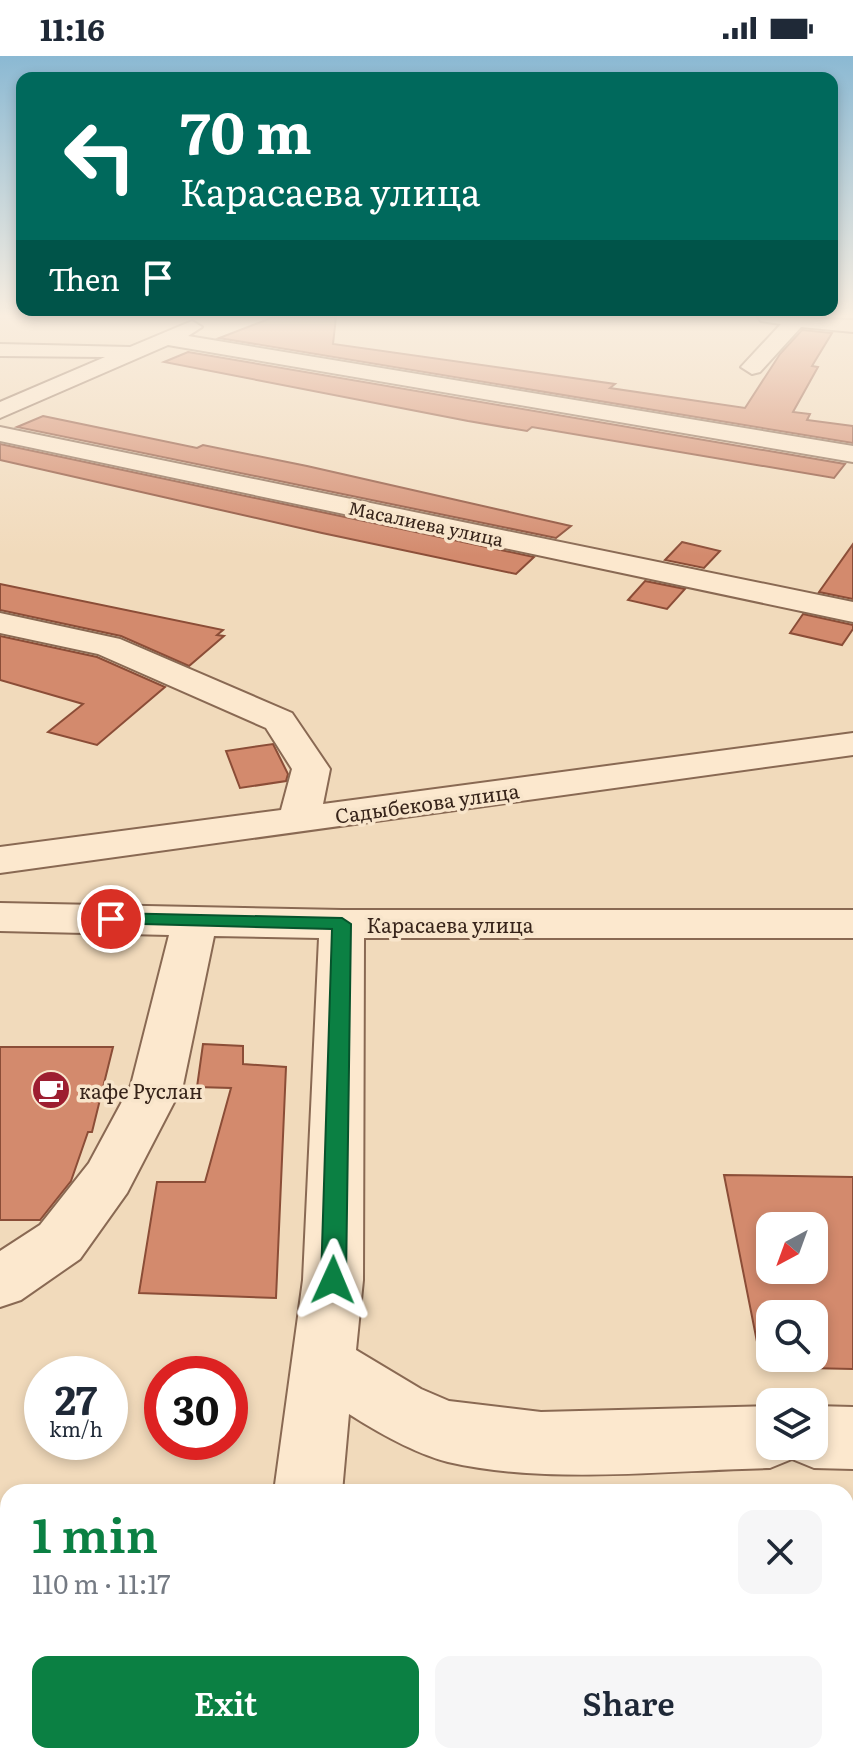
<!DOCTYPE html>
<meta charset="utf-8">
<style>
body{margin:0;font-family:Literata,serif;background:#f6f6f7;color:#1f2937;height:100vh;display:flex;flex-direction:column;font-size:30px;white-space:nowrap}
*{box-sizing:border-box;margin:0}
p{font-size:26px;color:#747a83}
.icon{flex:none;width:44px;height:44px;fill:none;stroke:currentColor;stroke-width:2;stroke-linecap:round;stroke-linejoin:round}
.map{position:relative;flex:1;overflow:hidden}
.details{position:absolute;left:0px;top:1428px;width:854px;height:280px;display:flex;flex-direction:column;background:#fff;border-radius:24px 24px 0 0;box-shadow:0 4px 12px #0003}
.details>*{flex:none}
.hud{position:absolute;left:16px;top:16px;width:822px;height:244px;border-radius:16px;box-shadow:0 4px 12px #0003;background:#00695c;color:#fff;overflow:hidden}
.needle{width:52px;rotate:221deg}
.buttons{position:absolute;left:756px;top:1156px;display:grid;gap:16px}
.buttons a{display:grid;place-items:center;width:72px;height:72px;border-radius:16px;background:#fff;box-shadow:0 4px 12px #0003;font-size:40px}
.speed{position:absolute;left:24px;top:1300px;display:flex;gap:16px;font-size:40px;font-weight:700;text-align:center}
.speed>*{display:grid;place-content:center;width:104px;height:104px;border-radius:50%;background:#fff;box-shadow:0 4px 12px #0003;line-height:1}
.speed small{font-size:20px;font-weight:400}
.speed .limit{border:12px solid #d22;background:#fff;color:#111}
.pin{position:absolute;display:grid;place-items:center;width:68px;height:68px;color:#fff;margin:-34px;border:4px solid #fff;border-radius:50%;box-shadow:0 2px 8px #0007}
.me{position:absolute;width:88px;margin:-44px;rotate:1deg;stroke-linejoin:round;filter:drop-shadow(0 0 6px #0008)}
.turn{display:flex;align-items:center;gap:28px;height:168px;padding:0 32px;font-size:36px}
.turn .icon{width:104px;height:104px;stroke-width:2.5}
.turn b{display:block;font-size:56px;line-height:68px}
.then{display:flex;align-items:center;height:76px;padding:0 32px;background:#0003;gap:16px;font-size:30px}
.round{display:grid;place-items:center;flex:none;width:84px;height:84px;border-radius:16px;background:#f6f6f7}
.summary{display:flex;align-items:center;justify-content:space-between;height:136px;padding:0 32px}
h1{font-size:48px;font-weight:600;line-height:60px;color:#0b8043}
.cta{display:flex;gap:16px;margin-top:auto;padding:16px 32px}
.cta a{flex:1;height:92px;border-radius:16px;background:#0b8043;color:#fff;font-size:32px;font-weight:600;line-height:92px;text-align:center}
.cta a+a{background:#f6f6f7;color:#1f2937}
.status{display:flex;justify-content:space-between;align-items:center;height:56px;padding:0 40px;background:#fff;direction:ltr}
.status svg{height:22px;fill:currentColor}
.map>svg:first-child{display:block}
.building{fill:#d38a6d;stroke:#8b4d37;stroke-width:2;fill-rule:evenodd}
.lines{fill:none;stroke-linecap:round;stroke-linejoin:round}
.minor-casing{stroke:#896953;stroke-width:4}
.minor{fill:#fce8ce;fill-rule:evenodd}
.route{fill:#0b8043;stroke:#07532c;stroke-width:2}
.labels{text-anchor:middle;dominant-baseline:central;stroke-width:7;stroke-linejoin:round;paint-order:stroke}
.far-street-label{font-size:18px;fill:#37241a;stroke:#f8e5cb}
.street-label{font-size:20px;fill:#37241a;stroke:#f8e5cb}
.poi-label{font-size:20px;fill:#37241a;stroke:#f8e5cb;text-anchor:start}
</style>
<div class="status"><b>11:16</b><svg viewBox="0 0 49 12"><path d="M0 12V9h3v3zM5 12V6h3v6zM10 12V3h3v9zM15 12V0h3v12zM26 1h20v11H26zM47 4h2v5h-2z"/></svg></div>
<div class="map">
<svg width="853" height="1708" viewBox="0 0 853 1708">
<rect width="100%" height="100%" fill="#f1dabb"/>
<!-- building -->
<g class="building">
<path d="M274,261H336L333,288L615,328L610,332L745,352L780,298L802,274L832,277L812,310L818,311L793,356L810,358L807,364L853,370V387L219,282Z"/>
<path d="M188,296L845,408L834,422L532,371L527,375L468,365L164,306Z"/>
<path d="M43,360L197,392L203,389L307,410L571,470L556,482L17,371Z"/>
<path d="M0,388L534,501L516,518L322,477L0,404Z"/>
<path d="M682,486L720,495L704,512L665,504Z"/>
<path d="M853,488V543L819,536Z"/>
<path d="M645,525L685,533L667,553L628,544Z"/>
<path d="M0,528L223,574L217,579L224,580L189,610L121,580L0,554Z"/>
<path d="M803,558L853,569V573L842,589L790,577Z"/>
<path d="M0,580L97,601L165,631L97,689L48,676L83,648L0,624Z"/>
<path d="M273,688L288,718L286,725L240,732L226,695Z"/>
<path d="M203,988L243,990V1008L286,1011L276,1242L139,1237L157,1126H205L231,1032L197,1031Z"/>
<path d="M0,991H113L92,1076H88L71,1125L40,1164H0Z"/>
<path d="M724,1119L853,1121V1313L762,1311ZM770,1170H814V1214H770ZM770,1258H814V1302H770Z"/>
</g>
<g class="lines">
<!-- minor casing -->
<g class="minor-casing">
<g id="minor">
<path d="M758,261L853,264V276L801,271L760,316L752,318L741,311L781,268L761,265Z"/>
<path d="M192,265L202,271L188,280L853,390V406L168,289L0,362V346L105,301L0,300V288L130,291Z"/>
<path d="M0,371L853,546V566L0,385Z"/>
<path d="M0,557L120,583L292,657L330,713L323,748L853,677V699L0,817V791L281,754L292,713L266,672L98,598L0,577Z"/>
<path d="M0,847L342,854H853V882H364L363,1224L356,1294L421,1333L449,1345L541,1356L770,1350V1390H814V1350L853,1351V1413L814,1412L792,1403L770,1412C668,1414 547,1429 448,1406C414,1397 379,1377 349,1358L342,1436H274L303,1224L319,882L214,880L183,1029L127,1137L80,1203L21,1244L0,1251V1195L40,1169L89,1107L131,1029L169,879L0,875Z"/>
<path d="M237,1700H315L314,1708H236Z"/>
</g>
</g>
<!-- minor -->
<use href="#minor" class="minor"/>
</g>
<!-- sky -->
<linearGradient id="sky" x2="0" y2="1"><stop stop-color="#8bb9d3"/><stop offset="0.52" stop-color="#f9eee0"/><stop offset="1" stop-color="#f9eee0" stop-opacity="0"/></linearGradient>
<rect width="853" height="500" fill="url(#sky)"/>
<!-- route -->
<path class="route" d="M111,857L342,862L351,868L346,1224L342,1232L333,1235L325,1232L321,1224L332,873L105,867L102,863Z"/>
<!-- icons -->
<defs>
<g id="cafe-disc" transform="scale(2)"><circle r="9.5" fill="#9d1e30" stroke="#f8e5cb"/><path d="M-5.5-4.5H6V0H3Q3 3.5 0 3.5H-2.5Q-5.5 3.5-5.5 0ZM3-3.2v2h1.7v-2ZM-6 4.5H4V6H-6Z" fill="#fff"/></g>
</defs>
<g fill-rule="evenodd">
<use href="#cafe-disc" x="51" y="1034"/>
</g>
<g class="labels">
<!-- far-street labels -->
<g class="far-street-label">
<text transform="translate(426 467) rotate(12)">Масалиева улица</text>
</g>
<!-- street labels -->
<g class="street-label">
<text transform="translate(427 746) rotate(-8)">Садыбекова улица</text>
<text x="450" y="868">Карасаева улица</text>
</g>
<!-- poi labels -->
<g class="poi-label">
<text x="79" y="1034">кафе Руслан</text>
</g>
</g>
</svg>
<div class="buttons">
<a><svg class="needle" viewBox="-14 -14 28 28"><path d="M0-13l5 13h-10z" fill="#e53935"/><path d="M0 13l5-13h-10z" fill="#747a83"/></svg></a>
<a><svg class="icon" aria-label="search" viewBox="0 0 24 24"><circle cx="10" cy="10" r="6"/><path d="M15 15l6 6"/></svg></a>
<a><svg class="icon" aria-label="layers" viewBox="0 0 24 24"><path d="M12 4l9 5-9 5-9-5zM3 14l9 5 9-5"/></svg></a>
</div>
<div class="speed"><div>27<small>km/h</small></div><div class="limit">30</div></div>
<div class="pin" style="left:111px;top:863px;background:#d93025"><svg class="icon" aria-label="arrive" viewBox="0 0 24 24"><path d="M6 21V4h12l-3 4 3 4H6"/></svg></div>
<svg class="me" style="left:333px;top:1224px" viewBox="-20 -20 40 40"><path d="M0-17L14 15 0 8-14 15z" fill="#0b8043" stroke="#fff" stroke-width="4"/></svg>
<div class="hud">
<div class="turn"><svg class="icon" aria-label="left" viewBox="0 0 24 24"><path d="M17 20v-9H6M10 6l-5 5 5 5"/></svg><div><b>70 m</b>Карасаева улица</div></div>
<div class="then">Then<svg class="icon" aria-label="arrive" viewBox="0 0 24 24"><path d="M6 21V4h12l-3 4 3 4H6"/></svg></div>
</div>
<section class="details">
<div class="summary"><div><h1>1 min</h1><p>110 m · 11:17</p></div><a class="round"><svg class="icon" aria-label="close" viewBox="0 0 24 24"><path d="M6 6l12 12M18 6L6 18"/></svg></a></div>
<div class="cta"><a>Exit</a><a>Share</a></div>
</section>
</div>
